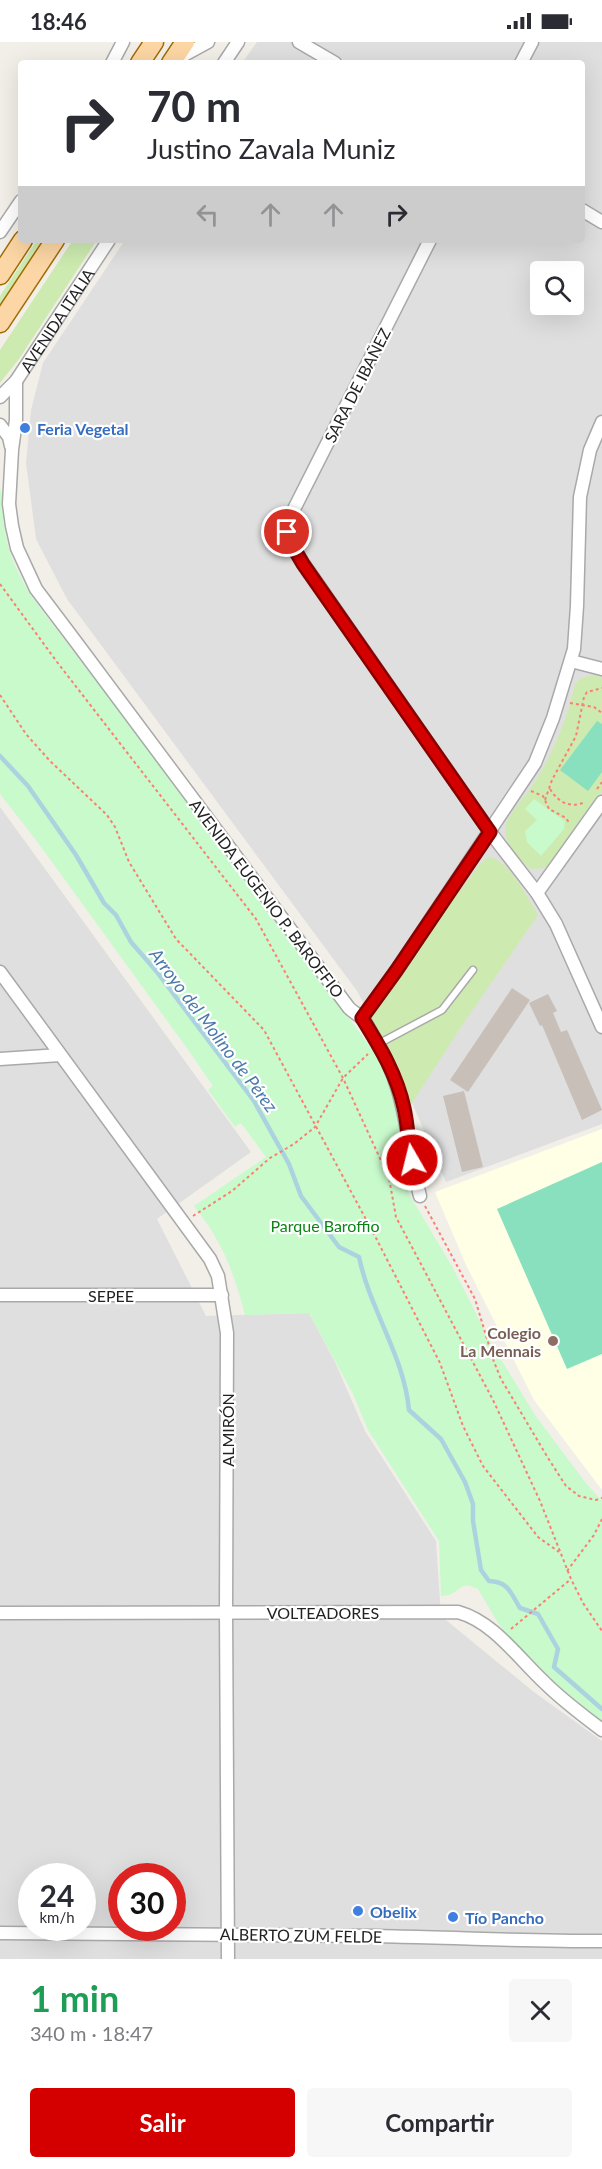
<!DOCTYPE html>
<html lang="es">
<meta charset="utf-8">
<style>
body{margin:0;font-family:Lato,sans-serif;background:#f7f7f7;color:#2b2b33;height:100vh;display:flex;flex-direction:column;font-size:22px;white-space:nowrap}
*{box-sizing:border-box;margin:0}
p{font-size:20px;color:#7c7c81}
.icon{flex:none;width:33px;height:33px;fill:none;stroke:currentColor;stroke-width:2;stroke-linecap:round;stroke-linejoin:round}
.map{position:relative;height:1917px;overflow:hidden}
.sheet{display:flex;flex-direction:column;background:#fff;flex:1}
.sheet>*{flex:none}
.top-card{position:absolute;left:18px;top:18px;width:567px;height:183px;border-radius:6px;box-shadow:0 6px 24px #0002;background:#fff;color:#2b2b33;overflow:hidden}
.tools{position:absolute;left:530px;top:219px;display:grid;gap:12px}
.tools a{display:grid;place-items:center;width:54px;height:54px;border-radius:6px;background:#fff;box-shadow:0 6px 24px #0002;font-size:30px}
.speed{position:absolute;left:18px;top:1821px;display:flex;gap:12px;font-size:30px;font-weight:700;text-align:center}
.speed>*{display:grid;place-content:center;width:78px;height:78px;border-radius:50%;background:#fff;box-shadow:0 6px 24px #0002;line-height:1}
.speed small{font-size:15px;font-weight:400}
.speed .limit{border:9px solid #d22;background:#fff;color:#111}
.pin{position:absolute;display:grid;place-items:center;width:51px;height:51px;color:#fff;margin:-26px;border:3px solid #fff;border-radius:50%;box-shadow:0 2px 6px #0007}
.me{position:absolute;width:66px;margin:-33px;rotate:352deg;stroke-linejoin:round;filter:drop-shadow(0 0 4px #0008)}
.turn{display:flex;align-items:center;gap:21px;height:126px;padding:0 30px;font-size:27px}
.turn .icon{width:78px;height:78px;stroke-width:2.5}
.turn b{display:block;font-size:42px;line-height:51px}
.lanes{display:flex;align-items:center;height:57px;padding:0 30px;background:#0003;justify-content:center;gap:30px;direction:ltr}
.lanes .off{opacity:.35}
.round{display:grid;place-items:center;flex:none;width:63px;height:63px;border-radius:6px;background:#f7f7f7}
.overview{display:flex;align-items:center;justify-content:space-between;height:102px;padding:0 30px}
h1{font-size:36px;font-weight:700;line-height:45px;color:#1e9e55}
.cta{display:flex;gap:12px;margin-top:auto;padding:12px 30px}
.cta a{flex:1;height:69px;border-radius:6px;background:#d40000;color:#fff;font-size:24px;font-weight:700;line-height:69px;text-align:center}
.cta a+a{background:#f7f7f7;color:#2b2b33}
.status{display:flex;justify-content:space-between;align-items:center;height:42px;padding:0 30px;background:#fff;direction:ltr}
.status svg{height:16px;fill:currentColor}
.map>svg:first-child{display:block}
.residential{fill:#e0dfdf;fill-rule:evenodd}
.education{fill:#ffffe5}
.grass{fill:#cdebb0}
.park{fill:#c8facc}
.pitch{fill:#88e0be}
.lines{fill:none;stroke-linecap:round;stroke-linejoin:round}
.stream{stroke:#aad3df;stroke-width:4.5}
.building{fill:#c7bfb8}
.service-casing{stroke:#a9a9a9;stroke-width:9}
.minor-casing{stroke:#a9a9a9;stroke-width:15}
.primary-casing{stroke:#a06b00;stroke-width:21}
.path{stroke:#fa8072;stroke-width:2;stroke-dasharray:3 3;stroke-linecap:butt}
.service{stroke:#fff;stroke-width:6}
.minor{stroke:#fff;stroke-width:12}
.primary{stroke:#fcd6a4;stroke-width:18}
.route-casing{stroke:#8a0000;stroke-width:15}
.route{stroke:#d40000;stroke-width:10}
.shop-dot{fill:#3f7fe0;stroke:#fff;stroke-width:2}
.education-dot{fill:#8d6e63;stroke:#fff;stroke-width:2}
.labels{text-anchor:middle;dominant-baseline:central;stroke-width:4.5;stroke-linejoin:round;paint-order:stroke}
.street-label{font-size:16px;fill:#222;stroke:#fff}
.shop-label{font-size:16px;font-weight:bold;fill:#366cbe;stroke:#fff;text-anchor:start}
.park-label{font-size:16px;fill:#0c8416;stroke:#fff}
.education-label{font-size:16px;font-weight:bold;fill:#785e54;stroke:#fff;text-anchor:end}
.water-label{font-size:18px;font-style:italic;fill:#4a7aab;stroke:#fff}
</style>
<div class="status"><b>18:46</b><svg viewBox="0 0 49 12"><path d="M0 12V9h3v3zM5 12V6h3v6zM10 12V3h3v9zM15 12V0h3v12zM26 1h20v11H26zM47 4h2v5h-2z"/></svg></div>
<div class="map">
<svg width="602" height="1917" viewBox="0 0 602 1917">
<rect width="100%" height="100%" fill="#f2efe9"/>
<!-- residential -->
<g class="residential">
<path d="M257,0H602V1082L446,1140L392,1014L357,949L67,557L36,497L26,421L31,368L43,321L125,198H582V21H242ZM540,230H573V262H540Z"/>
<path d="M0,765L251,1110L157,1177L206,1274L309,1271L335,1320L365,1389L436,1499L441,1574L534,1650L602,1699V1917H0ZM32,1834H82V1886H32ZM122,1834H172V1886H122Z"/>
</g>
<!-- education -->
<path class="education" d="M602,1087V1448L534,1358L466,1223L435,1150Z"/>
<!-- grass -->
<g class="grass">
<path d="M37,198H45L0,265V254Z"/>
<path d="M73,198H97L19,317L0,341V308Z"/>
<path d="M593,633L602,635V749L551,821L545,826L532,827C521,821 504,800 505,787C507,771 524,757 532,744C552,714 567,677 575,642L581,636Z"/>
<path d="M488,815C508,816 528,857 538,873L461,985L411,1063L398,1033L371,982V976L412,914L478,824Z"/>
</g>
<!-- park -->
<g class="park">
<path d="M0,446C4,458 2,472 4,484C7,511 20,536 34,558L183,753L383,1022L398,1061L402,1111L409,1152L453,1226L491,1301L535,1373L585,1440L602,1459V1680L546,1633L514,1602L498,1581L478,1547C462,1539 463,1546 451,1552C451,1553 442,1554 441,1554L439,1499L368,1388L353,1352L309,1271L245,1273C234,1230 222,1199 194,1164L266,1115L241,1081L235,1085L208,1048L213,1044L189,1009L36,798L0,752Z"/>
<path d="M534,757L565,779L564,787L541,814L527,800L525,789L537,778L525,767Z"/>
</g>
<!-- pitch -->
<g class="pitch">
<path d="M597,679L602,682V730L588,749L560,728Z"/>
<path d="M602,1120V1312L567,1327L497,1167Z"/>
</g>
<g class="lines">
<!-- stream -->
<path class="stream" d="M0,714L28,744L76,813L104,861L116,873L131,900L157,930L254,1059L289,1122L301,1154L339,1205L359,1215C370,1268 404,1314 409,1368L441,1397L465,1440L473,1462V1479L481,1528L489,1539C509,1540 510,1550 520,1566L538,1572L558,1607L554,1625L602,1667"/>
</g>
<!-- building -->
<g class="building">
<path d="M512,946L530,958L468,1050L450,1038Z"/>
<path d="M548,952L557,969L553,971L561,990L567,988L602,1068L582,1078L542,983L540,984L529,961Z"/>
<path d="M464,1049L483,1125L462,1130L443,1054Z"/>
</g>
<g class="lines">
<!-- service casing -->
<g class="service-casing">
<path id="service" d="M378,1002L442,968L473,928"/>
</g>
<!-- minor casing -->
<g class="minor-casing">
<g id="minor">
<path d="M299,0L335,21"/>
<path d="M175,18L208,0"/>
<path d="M112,21L123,0"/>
<path d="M224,21L238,0"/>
<path d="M521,21L532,0"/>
<path d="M582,168L602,180"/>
<path d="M0,190L21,159"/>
<path d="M430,198L291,473C284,498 290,500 303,521L490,790L537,851L556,882L602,985"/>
<path d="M16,339V378L12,408L9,462L12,484L17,506L36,547L76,600L349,966C353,970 359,973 363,977C368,983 371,991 375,997C408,1049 405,1097 420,1154"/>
<path id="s1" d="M0,355L16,339L109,198"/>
<path d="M0,383L9,395L11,404"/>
<path d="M571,619L602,627"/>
<path d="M537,851L602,760"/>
<path d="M0,930L210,1217L218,1234L227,1291L226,1570L228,1917"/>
<path d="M362,976L396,929L535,721L553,676L574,607L577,564L580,455L590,408L602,380"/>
<path d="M0,1017L60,1013"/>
<path d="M0,1253H222"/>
<path d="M0,1571L458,1570C494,1580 518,1616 544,1640C562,1658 582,1673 602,1688"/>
<path d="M0,1891C126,1891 252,1892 379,1894C453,1896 527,1899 602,1899"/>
</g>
</g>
<!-- primary casing -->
<g class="primary-casing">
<g id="primary">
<path d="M140,21L154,0"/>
<path d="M171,21L185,0"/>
<path d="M0,233L23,198"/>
<path d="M0,281L55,198"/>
</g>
</g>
<!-- path -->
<g class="path">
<path d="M0,542L57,620L256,877L343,1036L389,1136L396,1175L493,1358L540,1459L571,1537L583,1561L602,1589"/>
<path d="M0,653L26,692L50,719L107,773L115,785L129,820L176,897L264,988L376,1196L440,1321L463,1384L483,1424L538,1495L559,1510"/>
<path d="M570,661L594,665L602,671"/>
<path d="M550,747C558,760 570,767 585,760"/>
<path d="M597,747L602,740"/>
<path d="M531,749L543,754L549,767L566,776L570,782"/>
<path d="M545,758L552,738L576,694L584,655L587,650L602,646"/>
<path d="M425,1164L475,1257L494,1320L501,1337L548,1416L566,1444L579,1454L596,1458L602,1456"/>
<path d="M193,1174L232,1149L270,1116L294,1102L315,1085L343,1036L368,1012"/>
<path d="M567,1529L594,1493L602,1477"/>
<path d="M511,1587L571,1537"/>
</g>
<!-- service -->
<use href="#service" class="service"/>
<!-- minor -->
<use href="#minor" class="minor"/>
<!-- primary -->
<use href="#primary" class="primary"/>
</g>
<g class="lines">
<!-- route casing -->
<g class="route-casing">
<path id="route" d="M287,490L288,496L303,522L490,790L396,929L362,976C380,1005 397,1033 404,1066C408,1083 408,1101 412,1118"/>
</g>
<!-- route -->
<use href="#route" class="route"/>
</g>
<!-- markers -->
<g class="shop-dot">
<circle cx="25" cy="386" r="6"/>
<circle cx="358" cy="1869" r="6"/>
<circle cx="453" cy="1875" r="6"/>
</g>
<circle class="education-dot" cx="553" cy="1299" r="6"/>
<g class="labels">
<!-- street labels -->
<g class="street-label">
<text stroke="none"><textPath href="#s1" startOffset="96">AVENIDA ITALIA</textPath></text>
<text transform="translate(357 343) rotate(-63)">SARA DE IBAÑEZ</text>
<text transform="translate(267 856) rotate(53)">AVENIDA EUGENIO P. BAROFFIO</text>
<text x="111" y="1253">SEPEE</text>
<text transform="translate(227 1388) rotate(-90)">ALMIRÓN</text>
<text x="323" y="1570">VOLTEADORES</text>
<text transform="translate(301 1893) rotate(1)">ALBERTO ZUM FELDE</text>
</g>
<!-- shop labels -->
<g class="shop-label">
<text x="37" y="386">Feria Vegetal</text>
<text x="370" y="1869">Obelix</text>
<text x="465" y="1875">Tío Pancho</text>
</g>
<!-- park labels -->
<g class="park-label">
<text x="325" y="1183">Parque Baroffio</text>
</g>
<!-- education labels -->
<g class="education-label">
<text x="541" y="1290">Colegio<tspan x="541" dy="18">La Mennais</tspan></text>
</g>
<!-- water labels -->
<g class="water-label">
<text transform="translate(214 988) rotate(53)">Arroyo del Molino de Pérez</text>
</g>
</g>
</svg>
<div class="tools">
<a><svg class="icon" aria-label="search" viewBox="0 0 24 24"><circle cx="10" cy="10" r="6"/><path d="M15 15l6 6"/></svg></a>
</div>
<div class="speed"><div>24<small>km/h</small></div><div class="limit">30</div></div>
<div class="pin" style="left:287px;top:490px;background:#d93025"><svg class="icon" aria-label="arrive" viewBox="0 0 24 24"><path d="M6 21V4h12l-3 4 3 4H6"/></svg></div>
<svg class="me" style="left:412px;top:1118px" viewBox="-20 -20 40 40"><circle r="17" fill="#d40000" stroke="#fff" stroke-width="3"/><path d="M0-11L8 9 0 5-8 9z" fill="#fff"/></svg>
<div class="top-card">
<div class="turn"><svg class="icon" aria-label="right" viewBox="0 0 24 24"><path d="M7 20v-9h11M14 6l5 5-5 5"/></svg><div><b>70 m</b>Justino Zavala Muniz</div></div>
<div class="lanes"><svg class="icon off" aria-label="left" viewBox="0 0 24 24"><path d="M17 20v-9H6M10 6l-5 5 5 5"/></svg><svg class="icon off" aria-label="ahead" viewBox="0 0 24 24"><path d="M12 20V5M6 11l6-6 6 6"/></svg><svg class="icon off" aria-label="ahead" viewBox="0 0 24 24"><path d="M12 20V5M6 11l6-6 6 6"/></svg><svg class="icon" aria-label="right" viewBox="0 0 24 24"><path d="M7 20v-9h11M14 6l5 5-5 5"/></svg></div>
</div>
</div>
<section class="sheet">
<div class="overview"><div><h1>1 min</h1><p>340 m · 18:47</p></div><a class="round"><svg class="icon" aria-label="close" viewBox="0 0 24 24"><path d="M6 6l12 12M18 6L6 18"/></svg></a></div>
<div class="cta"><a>Salir</a><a>Compartir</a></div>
</section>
